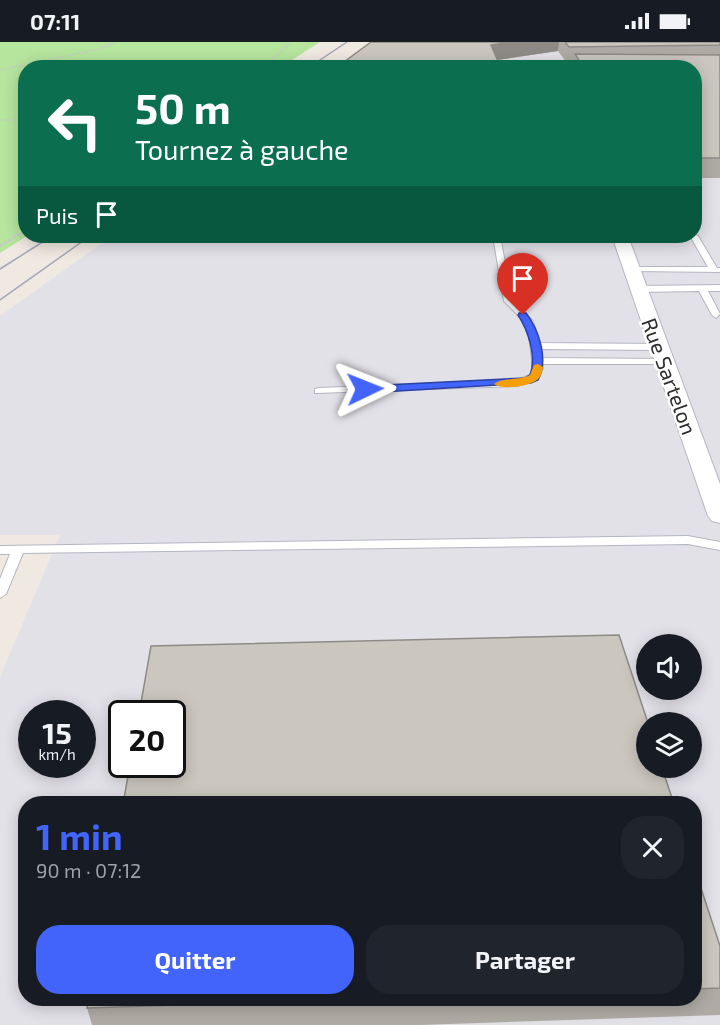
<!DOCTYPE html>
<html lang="fr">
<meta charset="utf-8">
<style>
body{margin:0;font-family:"Exo 2",sans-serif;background:#20242c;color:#f1f3f6;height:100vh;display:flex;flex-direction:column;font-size:22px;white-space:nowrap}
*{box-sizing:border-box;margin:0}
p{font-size:20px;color:#9ea1a6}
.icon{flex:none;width:33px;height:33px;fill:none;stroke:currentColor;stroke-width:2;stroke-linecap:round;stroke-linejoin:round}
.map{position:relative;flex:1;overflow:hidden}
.details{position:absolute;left:18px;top:754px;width:684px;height:210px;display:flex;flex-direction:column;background:#171b24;border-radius:24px;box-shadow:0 3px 15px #0003}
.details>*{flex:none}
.hud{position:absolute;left:18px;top:18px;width:684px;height:183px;border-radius:24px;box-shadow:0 3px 15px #0003;background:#0b6e4f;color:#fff;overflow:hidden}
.fabs{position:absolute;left:636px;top:592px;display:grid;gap:12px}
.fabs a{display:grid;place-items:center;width:66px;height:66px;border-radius:50%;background:#171b24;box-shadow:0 3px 15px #0003;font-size:30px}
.speed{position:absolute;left:18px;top:658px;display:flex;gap:12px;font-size:30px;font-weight:700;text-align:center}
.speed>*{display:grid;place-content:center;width:78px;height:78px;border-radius:50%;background:#171b24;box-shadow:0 3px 15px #0003;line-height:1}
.speed small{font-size:15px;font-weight:400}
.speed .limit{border:3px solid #111;border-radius:9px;background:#fff;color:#111}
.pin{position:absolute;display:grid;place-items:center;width:51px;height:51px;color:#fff;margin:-62px -26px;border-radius:50% 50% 50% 0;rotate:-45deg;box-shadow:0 0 6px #0007}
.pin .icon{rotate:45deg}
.me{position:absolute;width:66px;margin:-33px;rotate:88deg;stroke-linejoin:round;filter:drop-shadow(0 0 4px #0008)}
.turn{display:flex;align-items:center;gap:21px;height:126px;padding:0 18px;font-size:27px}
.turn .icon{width:78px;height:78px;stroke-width:2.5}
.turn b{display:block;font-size:42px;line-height:51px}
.then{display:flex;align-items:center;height:57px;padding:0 18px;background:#0003;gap:12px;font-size:22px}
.round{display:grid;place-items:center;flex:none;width:63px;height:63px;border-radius:24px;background:#20242c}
.head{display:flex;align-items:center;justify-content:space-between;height:102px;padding:0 18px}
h1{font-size:36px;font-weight:700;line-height:45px;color:#4264fb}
.primary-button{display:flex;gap:12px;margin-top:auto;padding:12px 18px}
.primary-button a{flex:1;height:69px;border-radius:24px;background:#4264fb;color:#fff;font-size:24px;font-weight:700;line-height:69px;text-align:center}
.primary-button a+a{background:#20242c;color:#f1f3f6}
.status{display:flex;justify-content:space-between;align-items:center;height:42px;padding:0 30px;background:#171b24;direction:ltr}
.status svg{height:16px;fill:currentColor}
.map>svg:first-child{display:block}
.industrial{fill:#e3e1e8;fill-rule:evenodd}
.green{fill:#b6e59e}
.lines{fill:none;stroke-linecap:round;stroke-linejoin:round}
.service-casing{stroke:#b4b7c1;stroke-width:2}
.minor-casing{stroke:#b4b7c1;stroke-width:2}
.path-far2{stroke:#c9c9c9;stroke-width:1.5;stroke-dasharray:2 1.5;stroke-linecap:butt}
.path-far1{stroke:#c9c9c9;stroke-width:2;stroke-dasharray:2 1.5;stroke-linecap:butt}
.path{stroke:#c9c9c9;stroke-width:3;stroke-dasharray:3 2;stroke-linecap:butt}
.service{fill:#fff;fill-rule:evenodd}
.minor{fill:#fff;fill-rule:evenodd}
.tram{stroke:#a3a6b8;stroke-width:1.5}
.wall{fill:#afaba4}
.shaded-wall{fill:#8e8b86}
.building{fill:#cbc7bf;stroke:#8e8b86;stroke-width:1.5}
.route{fill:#4264fb;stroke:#2b41a3;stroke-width:1.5}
.slow{fill:#f59e0b}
.labels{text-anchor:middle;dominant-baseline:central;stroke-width:5;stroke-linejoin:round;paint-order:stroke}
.street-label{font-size:21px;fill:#2e2e2e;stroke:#fff}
</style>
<div class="status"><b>07:11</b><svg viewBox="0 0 49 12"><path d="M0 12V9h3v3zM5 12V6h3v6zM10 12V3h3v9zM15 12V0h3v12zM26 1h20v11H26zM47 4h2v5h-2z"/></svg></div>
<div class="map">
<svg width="720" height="983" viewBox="0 0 720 983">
<rect width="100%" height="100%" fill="#efe9e1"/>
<!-- industrial -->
<path class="industrial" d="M379,0H720V983H0V635L60,493H0V274L112,194H694V26L344,25ZM646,603H692V648H646ZM32,672H82V723H32ZM122,672H172V723H122ZM646,681H692V726H646ZM26,762H694V957H26Z"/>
<!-- green -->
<path class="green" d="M0,0H320L281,25L26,26L27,194L0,211Z"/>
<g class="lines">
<!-- service casing -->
<g class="service-casing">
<g id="service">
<path d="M694,192L698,194L717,226H720V230L632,229L628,227L632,225H708L690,194Z"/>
<path d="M493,194H500L512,258L533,279L539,301L660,302L665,305L660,308L540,307L541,316L666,317L669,318V322H542L543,326L537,337L517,344L315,351V347L319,346L516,338L530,333L533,326L528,286L525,280L504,259Z"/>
<path d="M720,243V249H708L720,272L716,276L712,273L699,249L639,250L635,247L639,244Z"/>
<path d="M688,494L720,500V508L688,502L23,511L6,552L0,556V537L10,512H0V504Z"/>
</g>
</g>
<!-- minor casing -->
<g class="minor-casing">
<g id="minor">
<path d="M607,22L612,25L559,26L564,23Z"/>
<path d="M612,194H628L720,442V481L712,479L708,474Z"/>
</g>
</g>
<!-- path-far2 -->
<g class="path-far2">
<path d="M264,26L291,0"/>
<path d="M0,28L100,7L116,0"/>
<path d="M0,78H26"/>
</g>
<!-- path-far1 -->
<path class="path-far1" d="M17,194L26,188"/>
<!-- path -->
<path class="path" d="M0,204L19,192"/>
<!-- service -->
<use href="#service" class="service"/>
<!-- minor -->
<use href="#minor" class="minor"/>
<!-- tram -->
<g class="tram">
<path d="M308,26L347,0"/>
<path d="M0,227L52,194"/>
<path d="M0,258L90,194"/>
</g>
</g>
<!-- wall -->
<g class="wall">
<path d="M371,0H720V136H694V26H573L574,21H567L558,9L498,18L501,26H340V23Z"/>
<path d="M694,825L720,904V973L420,983H92L87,966L88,957H694Z"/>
</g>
<!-- shaded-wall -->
<path class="shaded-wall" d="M510,0H559L558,9L490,19L491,3Z"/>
<!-- building -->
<g class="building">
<path d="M371,0H510L491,3L501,26H363V23H340Z"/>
<path d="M565,0H720V3L569,5Z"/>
<path d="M575,12L720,13V116H694V26H584Z"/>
<path d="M619,593L648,681H646V726H662L674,762H123L130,723H172V672H139L151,604Z"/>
<path d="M694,825L720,904V946L694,947Z"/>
<path d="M88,957H363L87,966Z"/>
</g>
<!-- route -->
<path class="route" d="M519,271H526C539,288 549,318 538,338L531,341L365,351L360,347L365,344L525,336L530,333C537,315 528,288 518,273Z"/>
<!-- slow -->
<path class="slow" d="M538,322L543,325C542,330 541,335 537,338C528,345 502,348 494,342C503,335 518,339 530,333L534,323Z"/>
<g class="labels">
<!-- street labels -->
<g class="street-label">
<text transform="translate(670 334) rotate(70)">Rue Sartelon</text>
</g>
</g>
</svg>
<div class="fabs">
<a><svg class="icon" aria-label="sound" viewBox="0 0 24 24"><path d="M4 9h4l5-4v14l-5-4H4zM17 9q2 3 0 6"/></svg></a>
<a><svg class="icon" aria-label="layers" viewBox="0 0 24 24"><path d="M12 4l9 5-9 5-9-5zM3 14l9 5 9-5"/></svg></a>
</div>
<div class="speed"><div>15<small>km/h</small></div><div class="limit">20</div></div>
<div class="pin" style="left:523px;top:273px;background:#d93025"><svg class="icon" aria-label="arrive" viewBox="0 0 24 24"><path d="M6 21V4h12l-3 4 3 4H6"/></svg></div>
<svg class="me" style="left:365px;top:347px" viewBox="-20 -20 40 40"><path d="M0-17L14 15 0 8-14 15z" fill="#4264fb" stroke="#fff" stroke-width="4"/></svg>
<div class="hud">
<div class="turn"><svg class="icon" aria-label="left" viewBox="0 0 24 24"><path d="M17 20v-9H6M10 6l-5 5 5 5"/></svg><div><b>50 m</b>Tournez à gauche</div></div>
<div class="then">Puis<svg class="icon" aria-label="arrive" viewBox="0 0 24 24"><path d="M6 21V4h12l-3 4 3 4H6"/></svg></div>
</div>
<section class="details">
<div class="head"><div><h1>1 min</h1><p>90 m · 07:12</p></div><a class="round"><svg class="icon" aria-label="close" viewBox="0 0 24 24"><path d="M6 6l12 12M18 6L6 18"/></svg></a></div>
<div class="primary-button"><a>Quitter</a><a>Partager</a></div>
</section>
</div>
